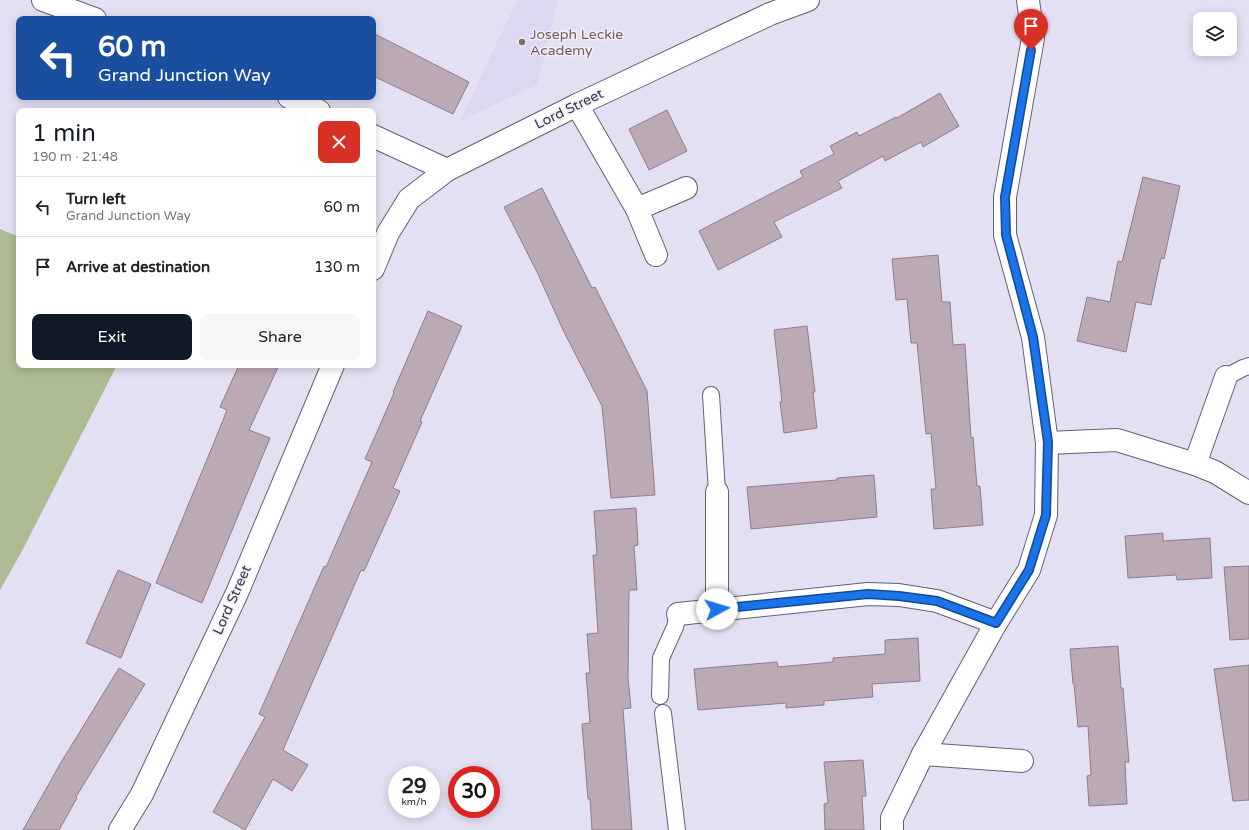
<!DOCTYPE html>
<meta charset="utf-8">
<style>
body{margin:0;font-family:"Varela Round",sans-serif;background:#f6f6f6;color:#222;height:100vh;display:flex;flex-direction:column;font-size:15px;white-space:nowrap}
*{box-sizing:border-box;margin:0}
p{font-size:13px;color:#767676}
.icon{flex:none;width:22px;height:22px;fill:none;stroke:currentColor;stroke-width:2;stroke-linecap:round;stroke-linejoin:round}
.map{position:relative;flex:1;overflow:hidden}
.sheet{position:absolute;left:16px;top:108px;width:360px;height:260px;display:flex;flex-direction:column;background:#fff;border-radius:8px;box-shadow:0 2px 10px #0003}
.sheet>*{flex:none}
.banner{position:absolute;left:16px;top:16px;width:360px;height:84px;border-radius:8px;box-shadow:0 2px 10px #0003;background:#1a4fa0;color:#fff;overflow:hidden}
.tools{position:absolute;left:1193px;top:12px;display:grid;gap:8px}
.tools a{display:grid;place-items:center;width:44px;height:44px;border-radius:8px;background:#fff;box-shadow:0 2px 10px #0003;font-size:20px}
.speed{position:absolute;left:388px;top:766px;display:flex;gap:8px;font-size:20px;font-weight:700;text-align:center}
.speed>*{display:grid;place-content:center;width:52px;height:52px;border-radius:50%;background:#fff;box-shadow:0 2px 10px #0003;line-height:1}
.speed small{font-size:10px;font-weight:400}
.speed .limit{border:6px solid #d22;background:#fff;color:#111}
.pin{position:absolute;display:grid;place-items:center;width:34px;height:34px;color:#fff;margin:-41px -17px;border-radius:50% 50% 50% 0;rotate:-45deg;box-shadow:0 0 4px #0007}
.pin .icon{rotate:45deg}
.me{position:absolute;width:44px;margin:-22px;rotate:84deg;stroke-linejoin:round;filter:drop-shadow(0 0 3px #0008)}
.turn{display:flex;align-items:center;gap:14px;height:84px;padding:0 16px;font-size:18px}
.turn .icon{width:52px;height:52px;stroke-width:2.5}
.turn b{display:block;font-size:28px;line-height:34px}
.round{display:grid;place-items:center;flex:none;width:42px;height:42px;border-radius:8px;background:#f6f6f6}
.summary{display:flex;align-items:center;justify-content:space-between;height:68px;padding:0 16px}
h1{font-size:24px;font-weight:600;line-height:30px;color:#111827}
.button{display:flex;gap:8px;margin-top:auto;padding:8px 16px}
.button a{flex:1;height:46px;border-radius:8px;background:#111827;color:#fff;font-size:16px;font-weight:600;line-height:46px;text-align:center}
.button a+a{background:#f6f6f6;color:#222}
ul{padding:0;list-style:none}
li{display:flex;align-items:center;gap:12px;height:60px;padding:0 16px;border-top:1px solid #e0e0e0}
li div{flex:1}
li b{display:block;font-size:15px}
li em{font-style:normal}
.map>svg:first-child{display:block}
.built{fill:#ddd7f2}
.green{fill:#aebc93}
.building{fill:#bba9b5;stroke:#8f7e89}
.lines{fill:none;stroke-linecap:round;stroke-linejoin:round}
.service-casing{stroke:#636070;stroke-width:18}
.minor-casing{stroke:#636070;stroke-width:24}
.service{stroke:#fff;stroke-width:16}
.minor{stroke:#fff;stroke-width:22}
.route-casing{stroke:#114b97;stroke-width:10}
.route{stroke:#1a73e8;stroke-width:7}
.education-dot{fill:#8d6e63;stroke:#f1eefd;stroke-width:1.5}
.labels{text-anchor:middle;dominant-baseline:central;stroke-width:3;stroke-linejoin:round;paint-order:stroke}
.education-label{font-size:14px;fill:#785e54;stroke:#f1eefd;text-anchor:start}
.street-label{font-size:14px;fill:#3a3940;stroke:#f1eefd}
</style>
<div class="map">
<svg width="1249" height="830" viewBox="0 0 1249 830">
<rect width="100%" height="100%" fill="#e4e0f3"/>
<!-- built -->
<path class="built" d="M517,0H558L537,85L460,121Z"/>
<!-- green -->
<path class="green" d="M0,229L19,237V365H117L22,551L0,590Z"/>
<!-- building -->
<g class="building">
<path d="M373,33L469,82L453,114L373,76Z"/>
<path d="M940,93L959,126L923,147L921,142L885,161L883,156L838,181L842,188L774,222L782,237L718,270L699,231L803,177L800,171L834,154L830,146L857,132L859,136L896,117L897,118Z"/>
<path d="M667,110L687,151L649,170L629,129Z"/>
<path d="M1143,177L1180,186L1164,259L1161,258L1151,305L1136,302L1126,352L1077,341L1087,297L1110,302L1118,261L1122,262Z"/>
<path d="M542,188L592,288L595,287L647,391L655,495L611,498L602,406L563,330L538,274L504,207Z"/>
<path d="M938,255L942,302H950L953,345L965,344L971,438L973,437L977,486H980L983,525L934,529L931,489H936L931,433L926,434L917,343H911L907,299L896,300L892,259Z"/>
<path d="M428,311L462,326L420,421L422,422L393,488L400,491L364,571L361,570L283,750L308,765L292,791L273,779L245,830L213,812L265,717L259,714L324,566L326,567L372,462L365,459L394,393L393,392Z"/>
<path d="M807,326L815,392H813L817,428L784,433L780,402H782L774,330Z"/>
<path d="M239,365H279L249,430L270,438L202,603L156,583L215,440L227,410L220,407Z"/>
<path d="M874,475L877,517L751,529L747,487L837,480V478Z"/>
<path d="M636,508L638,545L634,546L637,590H629L628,678L631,708L623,709L632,830H592L590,799H588L582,724L590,723L586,673H590L587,634L598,633L593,555H597L594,511Z"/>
<path d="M1163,533V541L1210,538L1212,578L1177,580L1176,575L1128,578L1125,536Z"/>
<path d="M1249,566V639L1230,640L1224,567Z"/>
<path d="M118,570L151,584L121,658L86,643Z"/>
<path d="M918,638L920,681L872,684L873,697L824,701V705L786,708V703L698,710L694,669L777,662L778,667L833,662V658L885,654V640Z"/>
<path d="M1118,646L1121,688H1123L1129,762H1125L1127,804L1089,806L1087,776L1091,775L1088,726L1078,727L1074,684H1073L1070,649Z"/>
<path d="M1249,665V800L1233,801L1214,669Z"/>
<path d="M119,668L145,684L76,797L77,798L59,830H23L60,764Z"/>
<path d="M863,760L866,796H862L864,830H825L824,804L828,803L824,762Z"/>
</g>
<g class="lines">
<!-- service casing -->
<g class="service-casing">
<g id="service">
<path d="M1226,377L1243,368L1249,366"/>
<path d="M711,395L717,492"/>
<path d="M660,696L661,658L675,627L678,614"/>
<path d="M663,713L677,830"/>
</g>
</g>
<!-- minor casing -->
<g class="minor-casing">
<g id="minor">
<path d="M43,0L95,19"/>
<path d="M289,97L319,111"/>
<path d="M577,105L637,209L656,255"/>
<path d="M373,136L447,170"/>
<path d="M637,209L686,188"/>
<path d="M373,269L388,233L409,199L447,170L577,105L770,14L808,0"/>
<path d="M1047,443L1117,440L1195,464L1215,472L1249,493"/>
<path d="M1195,464L1226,377"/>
<path d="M717,609V492"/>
<path d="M678,614L868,594L899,595L937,601L996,623"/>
<path d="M923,754L1022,761"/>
<path d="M120,830L142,794L237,593L333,365"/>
<path d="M892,830V818L923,754L996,623L1029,570L1046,515L1047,443L1033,337L1005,235V197L1033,38L1028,0"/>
</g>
</g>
<!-- service -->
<use href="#service" class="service"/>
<!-- minor -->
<use href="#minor" class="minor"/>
</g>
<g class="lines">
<!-- route casing -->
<g class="route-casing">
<path id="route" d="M717,609L868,594L899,596L937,601L996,623L1029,570L1046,515L1048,442L1033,337L1006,235L1005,197L1031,50"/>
</g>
<!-- route -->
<use href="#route" class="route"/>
</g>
<!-- markers -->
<circle class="education-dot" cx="522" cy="42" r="4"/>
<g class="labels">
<!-- education labels -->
<g class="education-label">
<text x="530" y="34">Joseph Leckie<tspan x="530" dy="16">Academy</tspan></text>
</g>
<!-- street labels -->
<g class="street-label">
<text transform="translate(569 109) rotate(-26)">Lord Street</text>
<text transform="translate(232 600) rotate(-66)">Lord Street</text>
</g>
</g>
</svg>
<div class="tools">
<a><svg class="icon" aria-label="layers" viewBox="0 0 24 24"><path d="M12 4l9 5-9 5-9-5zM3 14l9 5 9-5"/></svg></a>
</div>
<div class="speed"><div>29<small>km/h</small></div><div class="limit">30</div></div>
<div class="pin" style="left:1031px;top:50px;background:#d93025"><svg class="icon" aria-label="arrive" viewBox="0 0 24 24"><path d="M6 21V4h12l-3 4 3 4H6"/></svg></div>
<svg class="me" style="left:717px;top:609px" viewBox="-20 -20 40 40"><circle r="19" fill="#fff"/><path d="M0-13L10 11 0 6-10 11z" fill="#1a73e8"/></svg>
<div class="banner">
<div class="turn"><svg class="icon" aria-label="left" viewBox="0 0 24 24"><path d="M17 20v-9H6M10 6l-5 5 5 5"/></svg><div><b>60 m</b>Grand Junction Way</div></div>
</div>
<section class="sheet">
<div class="summary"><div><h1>1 min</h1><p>190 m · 21:48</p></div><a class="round" style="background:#d93025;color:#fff"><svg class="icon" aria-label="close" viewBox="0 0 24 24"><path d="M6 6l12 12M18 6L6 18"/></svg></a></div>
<ul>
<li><svg class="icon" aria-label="left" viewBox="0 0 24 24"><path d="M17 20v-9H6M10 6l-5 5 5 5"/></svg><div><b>Turn left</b><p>Grand Junction Way</p></div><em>60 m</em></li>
<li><svg class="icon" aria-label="arrive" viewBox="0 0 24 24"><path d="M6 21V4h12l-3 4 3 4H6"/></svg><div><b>Arrive at destination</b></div><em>130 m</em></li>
</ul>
<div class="button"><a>Exit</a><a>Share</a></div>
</section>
</div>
